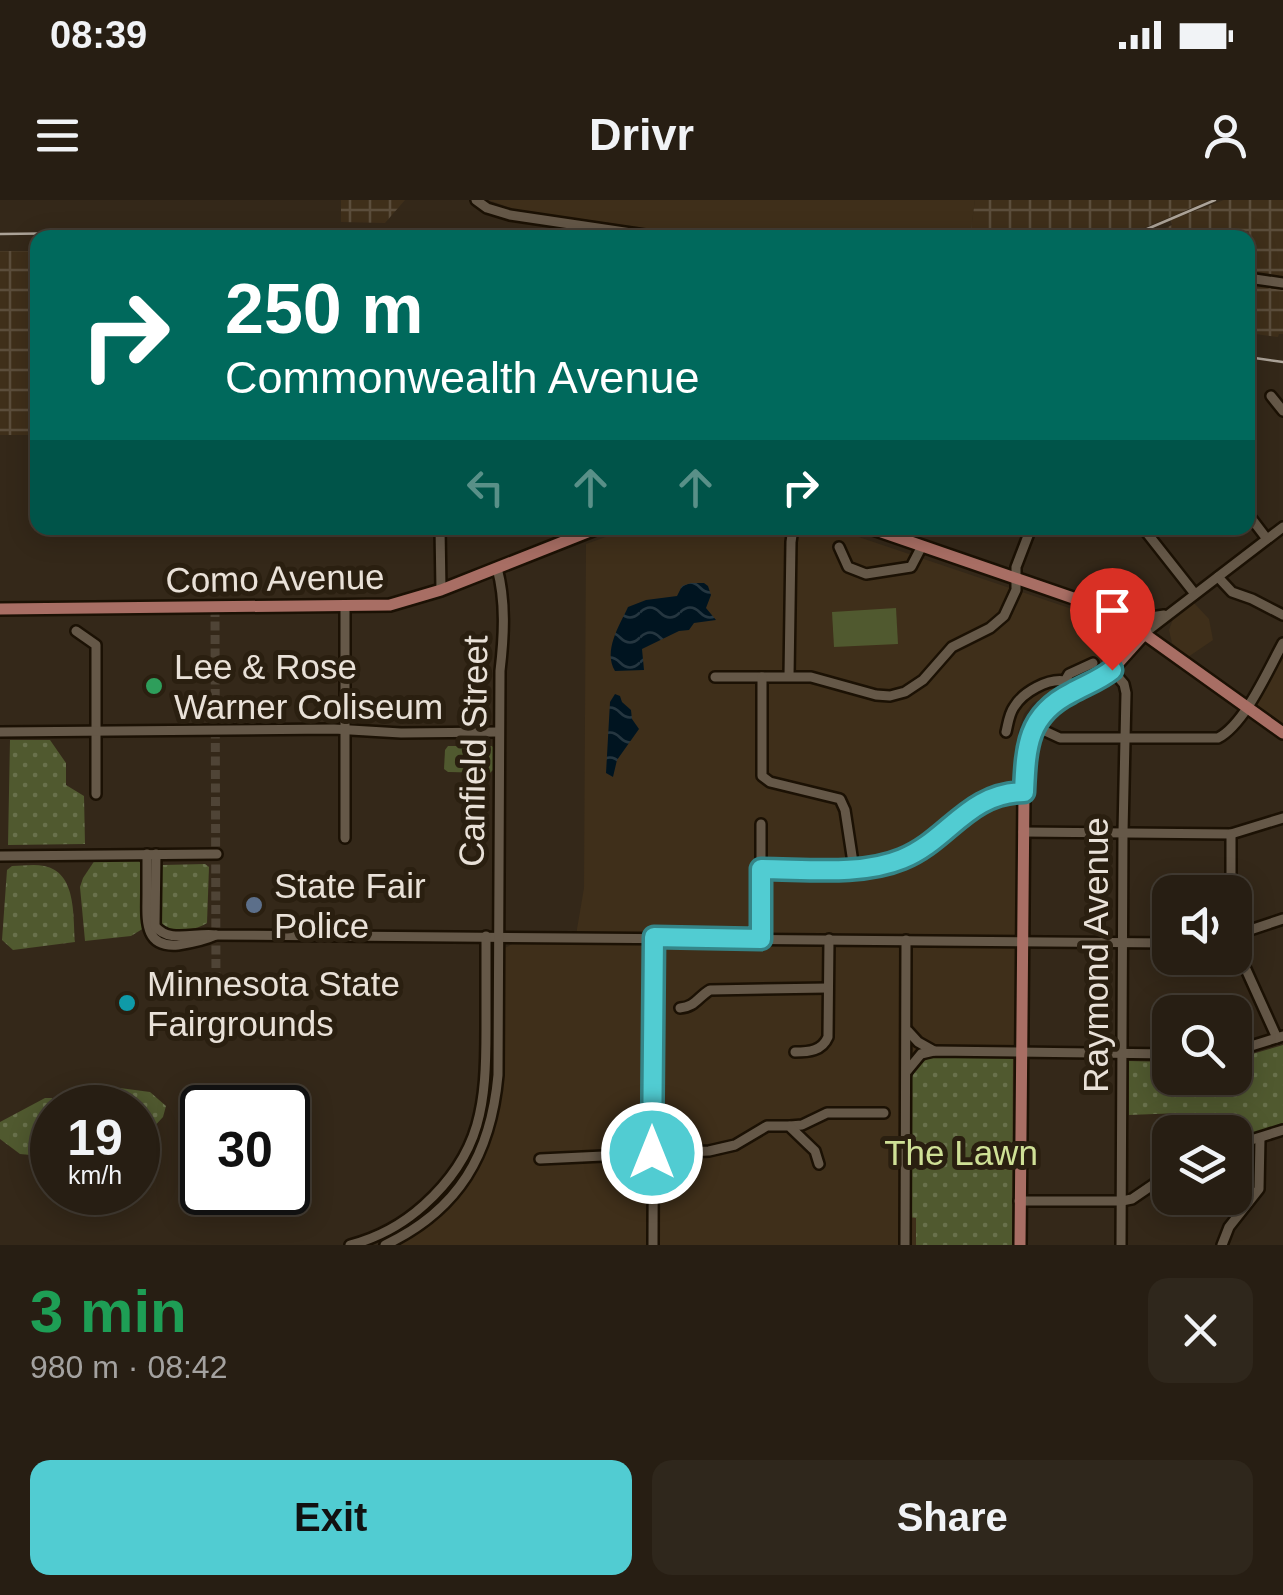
<!DOCTYPE html>
<meta charset="utf-8">
<style>
body{margin:0;font-family:Helvetica,sans-serif;background:#2f271c;color:#f1f3f6;height:100vh;display:flex;flex-direction:column;font-size:38px;white-space:nowrap}
*{box-sizing:border-box;margin:0}
p{font-size:32px;color:#a4a2a0}
.icon{flex:none;width:55px;height:55px;fill:none;stroke:currentColor;stroke-width:2;stroke-linecap:round;stroke-linejoin:round}
.map{position:relative;height:1045px;overflow:hidden}
.details{display:flex;flex-direction:column;background:#271e13;flex:1}
.details>*{flex:none}
.banner{position:absolute;left:30px;top:30px;width:1225px;height:305px;border-radius:20px;box-shadow:0 5px 25px #0003,0 0 0 2px #433c33;background:#00695c;color:#fff;overflow:hidden}
.tools{position:absolute;left:1152px;top:675px;display:grid;gap:20px}
.tools a{display:grid;place-items:center;width:100px;height:100px;border-radius:20px;background:#271e13;box-shadow:0 5px 25px #0003,0 0 0 2px #433c33;font-size:50px}
.speed{position:absolute;left:30px;top:885px;display:flex;gap:20px;font-size:50px;font-weight:700;text-align:center}
.speed>*{display:grid;place-content:center;width:130px;height:130px;border-radius:50%;background:#271e13;box-shadow:0 5px 25px #0003,0 0 0 2px #433c33;line-height:1}
.speed small{font-size:25px;font-weight:400}
.speed .limit{border:5px solid #111;border-radius:15px;background:#fff;color:#111}
.pin{position:absolute;display:grid;place-items:center;width:85px;height:85px;color:#fff;margin:-102px -42px;border-radius:50% 50% 50% 0;rotate:-45deg;box-shadow:0 0 10px #0007}
.pin .icon{rotate:45deg}
.me{position:absolute;width:110px;margin:-55px;rotate:0deg;stroke-linejoin:round;filter:drop-shadow(0 0 8px #0008)}
.turn{display:flex;align-items:center;gap:35px;height:210px;padding:0 30px;font-size:45px}
.turn .icon{width:130px;height:130px;stroke-width:2.5}
.turn b{display:block;font-size:70px;line-height:85px}
.lanes{display:flex;align-items:center;height:95px;padding:0 30px;background:#0003;justify-content:center;gap:50px;direction:ltr}
.lanes .off{opacity:.35}
.round{display:grid;place-items:center;flex:none;width:105px;height:105px;border-radius:20px;background:#2f271c}
.head{display:flex;align-items:center;justify-content:space-between;height:170px;padding:0 30px}
h1{font-size:60px;font-weight:700;line-height:75px;color:#1e9e55}
.primary-button{display:flex;gap:20px;margin-top:auto;padding:20px 30px}
.primary-button a{flex:1;height:115px;border-radius:20px;background:#51ccd2;color:#111;font-size:40px;font-weight:700;line-height:115px;text-align:center}
.primary-button a+a{background:#2f271c;color:#f1f3f6}
.status{display:flex;justify-content:space-between;align-items:center;height:70px;padding:0 50px;background:#271e13;direction:ltr}
.status svg{height:28px;fill:currentColor}
header{display:flex;justify-content:space-between;align-items:center;height:130px;padding:0 30px;background:#271e13;font-size:45px;font-weight:700}
.map>svg:first-child{display:block}
.built{fill:#3f2f1a}
.industrial{fill:url(#industrial-grid)}
.grass{fill:url(#grass-dots)}
.pitch{fill:#50592f}
.water{fill:url(#water-waves)}
.lines{fill:none;stroke-linecap:round;stroke-linejoin:round}
.minor-tunnel{stroke:#4f4436;stroke-width:9;stroke-dasharray:9 4.5;stroke-linecap:butt}
.minor-casing{stroke:#1b1104;stroke-width:14}
.major-casing{stroke:#1b1104;stroke-width:16}
.minor{stroke:#655848;stroke-width:9}
.major{stroke:#a86e64;stroke-width:11}
.rail{stroke:#aca398;stroke-width:2.5}
.route-casing{stroke:#358588;stroke-width:25}
.route{stroke:#51ccd2;stroke-width:18}
.leisure-dot{fill:#2e9e5b;stroke:#2a1f10;stroke-width:4}
.service-dot{fill:#5c6f8a;stroke:#2a1f10;stroke-width:4}
.culture-dot{fill:#0f9aa8;stroke:#2a1f10;stroke-width:4}
.labels{text-anchor:middle;dominant-baseline:central;stroke-width:10;stroke-linejoin:round;paint-order:stroke}
.street-label{font-size:35px;fill:#e9e1d8;stroke:#2a1f10}
.poi-label{font-size:35px;fill:#e9e1d8;stroke:#2a1f10;text-anchor:start}
.park-label{font-size:35px;fill:#cfe096;stroke:#2a1f10}
</style>
<div class="status"><b>08:39</b><svg viewBox="0 0 49 12"><path d="M0 12V9h3v3zM5 12V6h3v6zM10 12V3h3v9zM15 12V0h3v12zM26 1h20v11H26zM47 4h2v5h-2z"/></svg></div>
<header><svg class="icon" aria-label="menu" viewBox="0 0 24 24"><path d="M4 6h16M4 12h16M4 18h16"/></svg>Drivr<svg class="icon" aria-label="person" viewBox="0 0 24 24"><circle cx="12" cy="8" r="4"/><path d="M4 21q1-7 8-7t8 7"/></svg></header>
<div class="map">
<svg width="1283" height="1045" viewBox="0 0 1283 1045">
<defs>
<pattern id="industrial-grid" width="8" height="8" patternUnits="userSpaceOnUse" patternTransform="scale(2.5)"><rect width="8" height="8" fill="#3f2f1a"/><path d="M0 4h8M4 0v8" fill="none" stroke="#5b4d3b"/></pattern>
<pattern id="grass-dots" width="8" height="8" patternUnits="userSpaceOnUse" patternTransform="scale(2.5)"><rect width="8" height="8" fill="#50592f"/><path d="M2 2h.1M6 6h.1" fill="none" stroke="#69714c" stroke-width="1.8" stroke-linecap="round"/></pattern>
<pattern id="water-waves" width="16" height="10" patternUnits="userSpaceOnUse" patternTransform="scale(2.5)"><rect width="16" height="10" fill="#001420"/><path d="M0 5q4-4 8 0t8 0" fill="none" stroke="#253640"/></pattern>
</defs>
<rect width="100%" height="100%" fill="#342819"/>
<!-- built -->
<g class="built">
<path d="M488,0H975L970,38L710,37L516,10Z"/>
<path d="M631,328H832L1078,411L1124,433L1103,466L1033,503L1024,514L1018,532L1012,1045H397L439,1016L472,977L483,958L498,913L502,888L503,753L505,748L512,744H576L577,729L584,688L586,344Z"/>
<path d="M1194,403L1209,419L1213,440L1188,457L1172,443L1169,430L1173,419Z"/>
<path d="M1283,451V526L1258,508L1254,501Z"/>
</g>
<!-- industrial -->
<g class="industrial">
<path d="M341,0H405L385,23L341,22Z"/>
<path d="M975,0H1210L1123,37H970Z"/>
<path d="M1224,0H1283V134H1279L1278,137L1248,133V38H1143L1172,25L1171,20Z"/>
<rect x="0" y="51" width="37" height="184"/>
</g>
<!-- grass -->
<g class="grass">
<path d="M10,540H50L66,563V585L84,596L85,644L8,645Z"/>
<path d="M95,660H138L144,667V728L131,736L85,741L80,687L83,678Z"/>
<path d="M205,664L209,667L207,723C195,731 172,733 160,725V667L163,665Z"/>
<path d="M12,666C22,666 34,664 44,666C77,672 73,717 75,742L13,750L2,740L7,670Z"/>
<path d="M1283,845V923L1235,941V932H1181V913L1129,915V861L1170,862V878H1235V859Z"/>
<path d="M935,856H1013L1012,1045H916V1018L909,1017L910,887C912,871 919,861 935,856Z"/>
<path d="M120,888L150,892L166,906L163,917L138,944V908L106,907L105,896L120,892Z"/>
<path d="M45,898H52L55,907L52,908V957L20,954L0,939V922Z"/>
</g>
<!-- pitch -->
<g class="pitch">
<path d="M896,408L898,444L834,447L832,412Z"/>
<path d="M448,546H492L495,550L494,569L490,573L448,572L444,569L445,550Z"/>
</g>
<!-- water -->
<g class="water">
<path d="M691,383H704L708,386L711,395L706,408L716,420L694,423L689,430L679,431L642,449L644,470L615,471C603,451 619,426 628,407L646,400L677,396L682,386Z"/>
<path d="M615,494L620,496L622,502L631,510L632,519L639,529L617,560L613,577L606,573L610,502Z"/>
</g>
<g class="lines">
<!-- minor-tunnel -->
<path class="minor-tunnel" d="M215,408L216,794"/>
<!-- minor casing -->
<g class="minor-casing">
<g id="minor">
<path d="M476,0L487,8L510,15L665,38"/>
<path d="M1248,78L1283,83"/>
<path d="M1271,196L1283,211"/>
<path d="M1248,314L1267,339"/>
<path d="M440,328L441,390"/>
<path d="M563,328L567,339"/>
<path d="M1143,328L1195,394"/>
<path d="M839,347L848,367L866,374L911,367L922,346"/>
<path d="M1218,377L1232,392L1252,399L1283,415"/>
<path d="M1120,414L1144,418L1164,415"/>
<path d="M76,431L96,445V594"/>
<path d="M1146,432L1283,327"/>
<path d="M1112,470L1124,484L1126,493L1123,632L1121,1045"/>
<path d="M789,476L791,342L793,328"/>
<path d="M715,477H811L876,495L890,496L905,492L923,480L952,447L990,428L1004,416L1016,390V367L1031,328"/>
<path d="M762,477V576L770,582L840,599L845,610L854,669"/>
<path d="M1034,526L1060,538H1218C1245,524 1268,470 1283,443"/>
<path d="M0,532L334,529L401,533L499,532"/>
<path d="M1006,532C1008,524 1009,514 1014,507C1023,492 1048,478 1065,481L1069,474L1093,463"/>
<path d="M1023,632L1231,634L1283,618"/>
<path d="M1231,634V692"/>
<path d="M345,638V407"/>
<path d="M147,654C147,668 147,681 147,694C147,719 143,748 178,745C192,743 203,741 216,735"/>
<path d="M156,654L155,726C169,744 195,732 216,735L1170,743"/>
<path d="M0,656L217,654"/>
<path d="M761,669C805,669 861,676 902,659C949,640 967,593 1024,592"/>
<path d="M1235,735L1283,719"/>
<path d="M761,739V624"/>
<path d="M1235,745L1277,838"/>
<path d="M680,808C695,807 698,797 710,790L828,788"/>
<path d="M908,831L918,842L934,851"/>
<path d="M1235,851L1283,836"/>
<path d="M795,852C809,852 822,851 828,837L829,739"/>
<path d="M907,871L921,854L934,851L1170,854"/>
<path d="M790,926L802,925L827,913H884"/>
<path d="M1235,945L1283,930"/>
<path d="M540,959L709,951L735,945L767,926H789L815,951L819,964"/>
<path d="M1019,1001H1122L1132,999L1170,973"/>
<path d="M350,1045C377,1038 403,1024 424,1005C482,953 486,903 486,829C486,798 486,767 486,736"/>
<path d="M385,1045C459,1010 491,954 498,875L500,471C504,437 506,401 497,368"/>
<path d="M653,1045L654,737"/>
<path d="M905,1045L906,740"/>
<path d="M1222,1045L1229,1027L1259,989L1260,938"/>
</g>
</g>
<!-- major casing -->
<g class="major-casing">
<g id="major">
<path d="M870,328L1079,400L1125,420L1283,533"/>
<path d="M0,409L390,405L441,390L598,328"/>
<path d="M1020,1045L1024,592L1026,547L1030,535L1042,515L1055,501L1112,470L1146,432"/>
</g>
</g>
<!-- minor -->
<use href="#minor" class="minor"/>
<!-- major -->
<use href="#major" class="major"/>
<!-- rail -->
<g class="rail">
<path d="M0,34L253,31L381,38"/>
<path d="M1126,38L1215,0"/>
<path d="M1248,157L1283,162"/>
</g>
</g>
<g class="lines">
<!-- route casing -->
<g class="route-casing">
<path id="route" d="M652,953L654,737L761,739V669C805,669 861,676 902,659C949,640 967,593 1024,592C1026,547 1027,515 1071,493C1085,485 1100,480 1112,470"/>
</g>
<!-- route -->
<use href="#route" class="route"/>
</g>
<!-- markers -->
<circle class="leisure-dot" cx="154" cy="486" r="10"/>
<circle class="service-dot" cx="254" cy="705" r="10"/>
<circle class="culture-dot" cx="127" cy="803" r="10"/>
<g class="labels">
<!-- street labels -->
<g class="street-label">
<text transform="translate(275 378) rotate(-1)">Como Avenue</text>
<text transform="translate(473 551) rotate(-89)">Canfield Street</text>
<text transform="translate(1095 755) rotate(-90)">Raymond Avenue</text>
</g>
<!-- poi labels -->
<g class="poi-label">
<text x="174" y="466">Lee &amp; Rose<tspan x="174" dy="40">Warner Coliseum</tspan></text>
<text x="274" y="685">State Fair<tspan x="274" dy="40">Police</tspan></text>
<text x="147" y="783">Minnesota State<tspan x="147" dy="40">Fairgrounds</tspan></text>
</g>
<!-- park labels -->
<g class="park-label">
<text x="961" y="952">The Lawn</text>
</g>
</g>
</svg>
<div class="tools">
<a><svg class="icon" aria-label="sound" viewBox="0 0 24 24"><path d="M4 9h4l5-4v14l-5-4H4zM17 9q2 3 0 6"/></svg></a>
<a><svg class="icon" aria-label="search" viewBox="0 0 24 24"><circle cx="10" cy="10" r="6"/><path d="M15 15l6 6"/></svg></a>
<a><svg class="icon" aria-label="layers" viewBox="0 0 24 24"><path d="M12 4l9 5-9 5-9-5zM3 14l9 5 9-5"/></svg></a>
</div>
<div class="speed"><div>19<small>km/h</small></div><div class="limit">30</div></div>
<div class="pin" style="left:1112px;top:470px;background:#d93025"><svg class="icon" aria-label="arrive" viewBox="0 0 24 24"><path d="M6 21V4h12l-3 4 3 4H6"/></svg></div>
<svg class="me" style="left:652px;top:953px" viewBox="-20 -20 40 40"><circle r="17" fill="#51ccd2" stroke="#fff" stroke-width="3"/><path d="M0-11L8 9 0 5-8 9z" fill="#fff"/></svg>
<div class="banner">
<div class="turn"><svg class="icon" aria-label="right" viewBox="0 0 24 24"><path d="M7 20v-9h11M14 6l5 5-5 5"/></svg><div><b>250 m</b>Commonwealth Avenue</div></div>
<div class="lanes"><svg class="icon off" aria-label="left" viewBox="0 0 24 24"><path d="M17 20v-9H6M10 6l-5 5 5 5"/></svg><svg class="icon off" aria-label="ahead" viewBox="0 0 24 24"><path d="M12 20V5M6 11l6-6 6 6"/></svg><svg class="icon off" aria-label="ahead" viewBox="0 0 24 24"><path d="M12 20V5M6 11l6-6 6 6"/></svg><svg class="icon" aria-label="right" viewBox="0 0 24 24"><path d="M7 20v-9h11M14 6l5 5-5 5"/></svg></div>
</div>
</div>
<section class="details">
<div class="head"><div><h1>3 min</h1><p>980 m · 08:42</p></div><a class="round"><svg class="icon" aria-label="close" viewBox="0 0 24 24"><path d="M6 6l12 12M18 6L6 18"/></svg></a></div>
<div class="primary-button"><a>Exit</a><a>Share</a></div>
</section>
